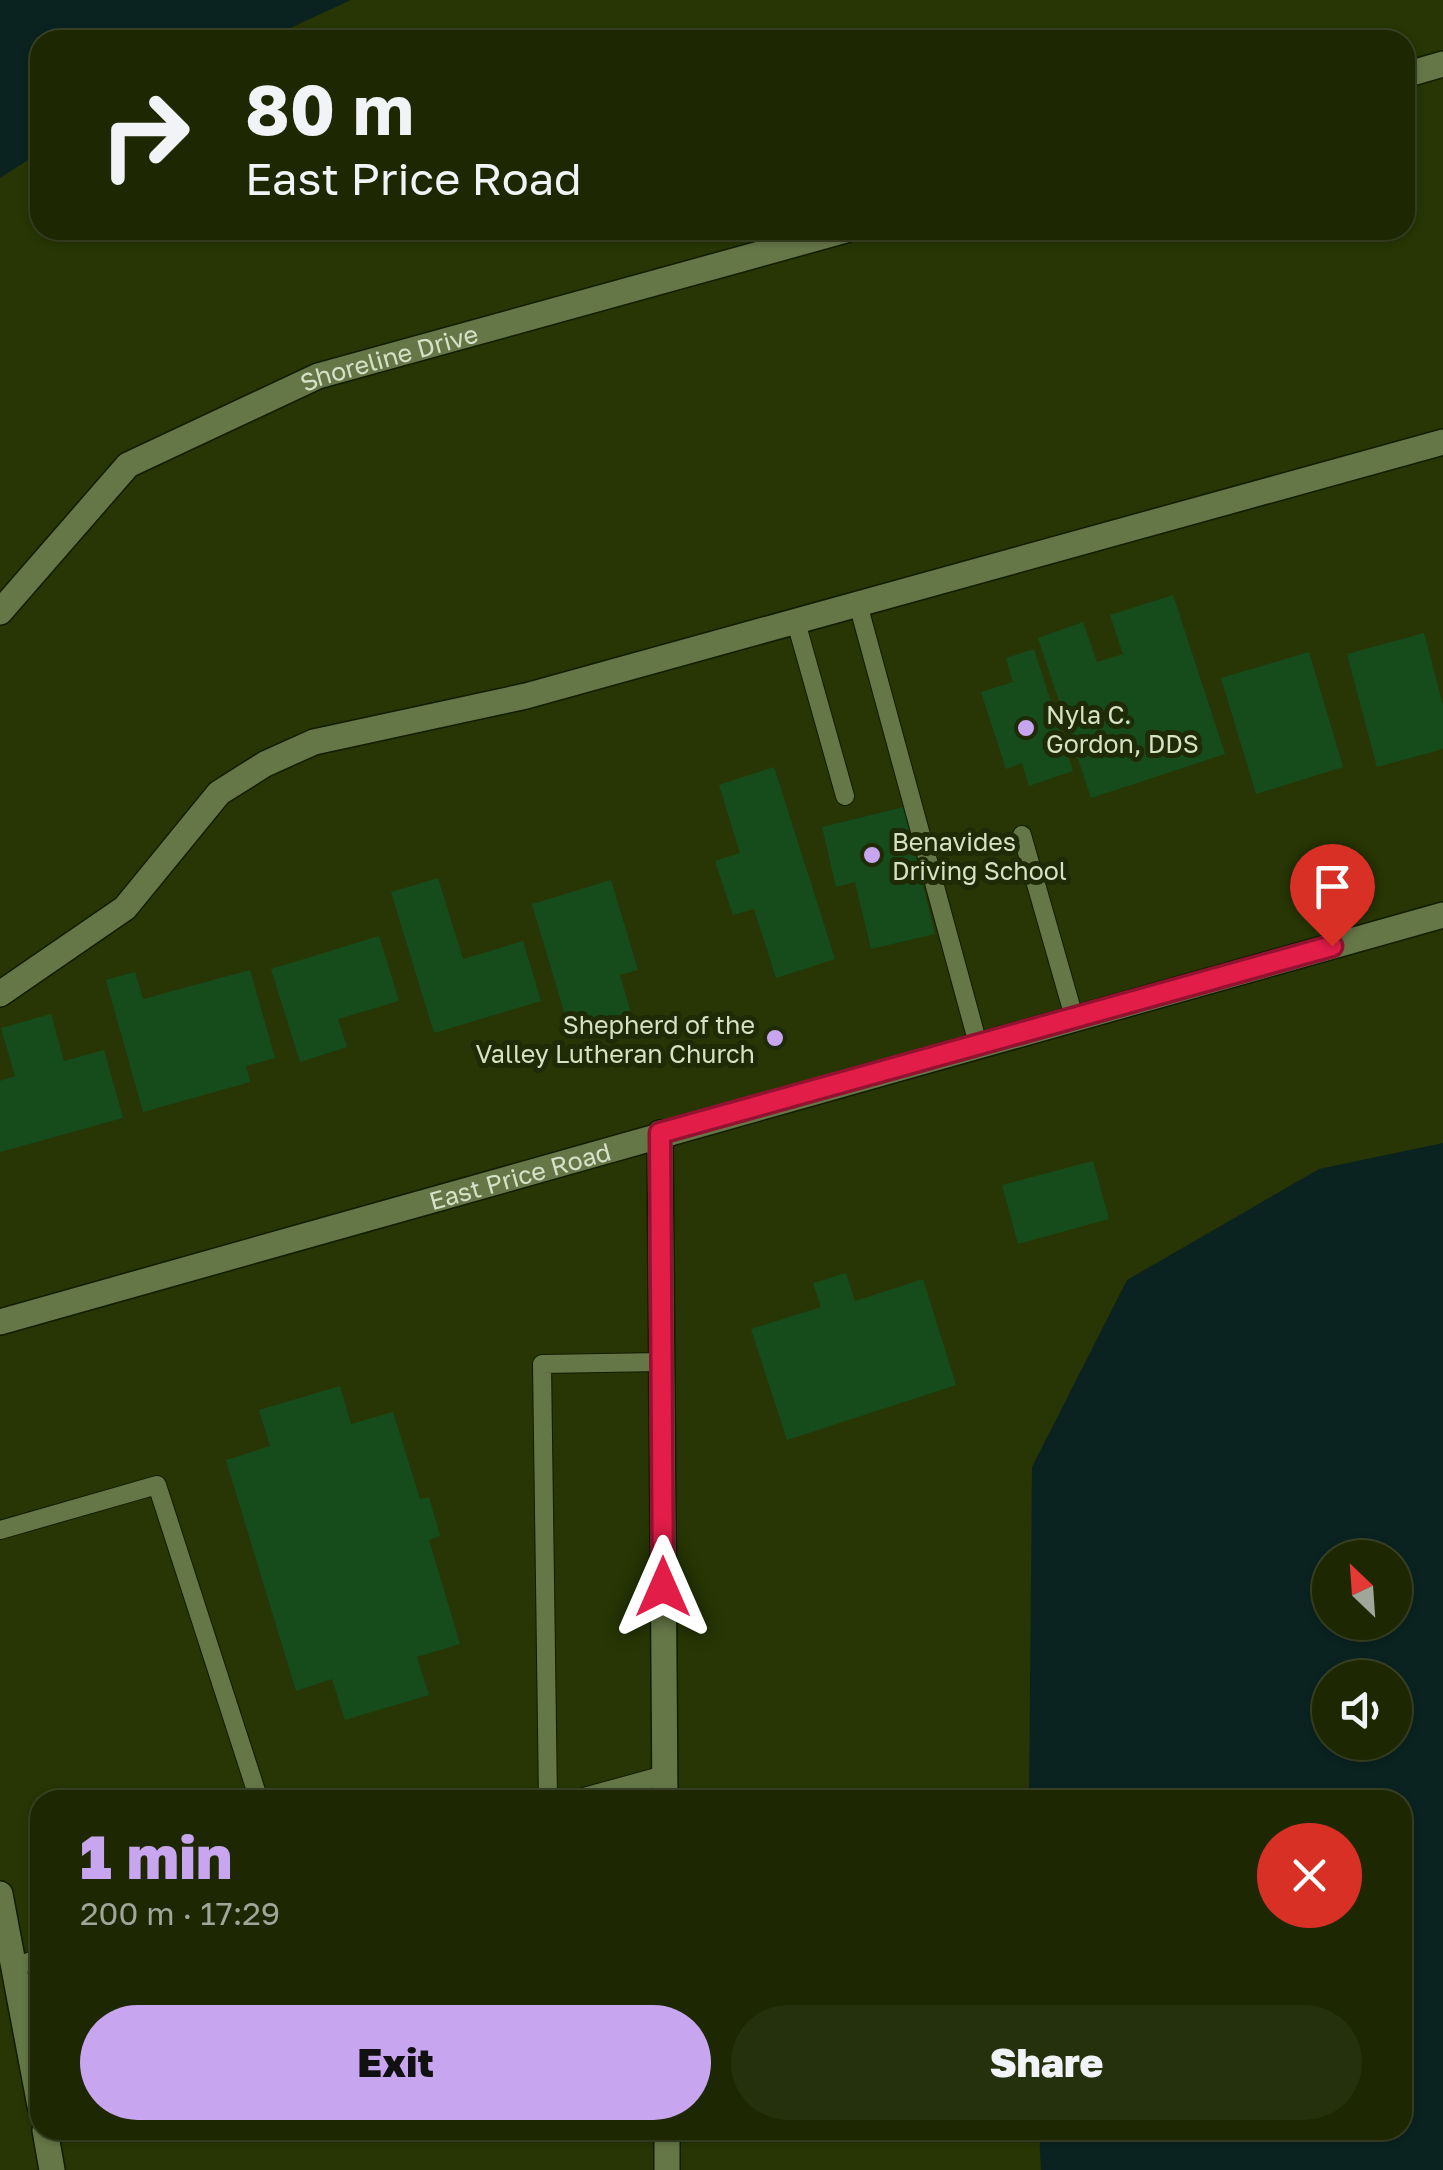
<!DOCTYPE html>
<meta charset="utf-8">
<style>
body{margin:0;font-family:"Golos Text",sans-serif;background:#25300d;color:#f1f3f6;height:100vh;display:flex;flex-direction:column;font-size:38px;white-space:nowrap}
*{box-sizing:border-box;margin:0}
p{font-size:32px;color:#a0a69a}
.icon{flex:none;width:55px;height:55px;fill:none;stroke:currentColor;stroke-width:2;stroke-linecap:round;stroke-linejoin:round}
.map{position:relative;flex:1;overflow:hidden}
.drawer{position:absolute;left:30px;top:1790px;width:1382px;height:350px;display:flex;flex-direction:column;background:#1d2803;border-radius:30px;box-shadow:0 2px 8px #0004,0 0 0 2px #3b4425}
.drawer>*{flex:none}
.guide{position:absolute;left:30px;top:30px;width:1385px;height:210px;border-radius:30px;box-shadow:0 2px 8px #0004,0 0 0 2px #3b4425;background:#1d2803;color:#f1f3f6;overflow:hidden}
.needle{width:65px;rotate:335deg}
.tools{position:absolute;left:1312px;top:1540px;display:grid;gap:20px}
.tools a{display:grid;place-items:center;width:100px;height:100px;border-radius:50%;background:#1d2803;box-shadow:0 2px 8px #0004,0 0 0 2px #3b4425;font-size:50px}
.pin{position:absolute;display:grid;place-items:center;width:85px;height:85px;color:#fff;margin:-102px -42px;border-radius:50% 50% 50% 0;rotate:-45deg;box-shadow:0 0 10px #0007}
.pin .icon{rotate:45deg}
.me{position:absolute;width:110px;margin:-55px;rotate:0deg;stroke-linejoin:round;filter:drop-shadow(0 0 8px #0008)}
.turn{display:flex;align-items:center;gap:35px;height:210px;padding:0 50px;font-size:45px}
.turn .icon{width:130px;height:130px;stroke-width:2.5}
.turn b{display:block;font-size:70px;line-height:85px}
.round{display:grid;place-items:center;flex:none;width:105px;height:105px;border-radius:52px;background:#25300d}
.head{display:flex;align-items:center;justify-content:space-between;height:170px;padding:0 50px}
h1{font-size:60px;font-weight:800;line-height:75px;color:#c8a6ef}
.primary-button{display:flex;gap:20px;margin-top:auto;padding:20px 50px}
.primary-button a{flex:1;height:115px;border-radius:60px;background:#c8a6ef;color:#111;font-size:40px;font-weight:800;line-height:115px;text-align:center}
.primary-button a+a{background:#25300d;color:#f1f3f6}
.map>svg:first-child{display:block}
.water{fill:#0a2320;fill-rule:evenodd}
.building{fill:#164c1c}
.lines{fill:none;stroke-linecap:round;stroke-linejoin:round}
.service-casing{stroke:#111c00;stroke-width:20}
.minor-casing{stroke:#111c00;stroke-width:28}
.secondary-casing{stroke:#111c00;stroke-width:28}
.service{stroke:#667747;stroke-width:18}
.minor{stroke:#667747;stroke-width:25}
.secondary{stroke:#667747;stroke-width:25}
.route-casing{stroke:#92132f;stroke-width:25}
.route{stroke:#e11d48;stroke-width:18}
.poi-dot{fill:#c8a6ef;stroke:#1f2a06;stroke-width:4}
.labels{text-anchor:middle;dominant-baseline:central;stroke-width:10;stroke-linejoin:round;paint-order:stroke}
.street-label{font-size:25px;fill:#d6e1c6;stroke:#1f2a06}
.poi-label{font-size:25px;fill:#d6e1c6;stroke:#1f2a06;text-anchor:start}
</style>
<div class="map">
<svg width="1443" height="2170" viewBox="0 0 1443 2170">
<rect width="100%" height="100%" fill="#273604"/>
<!-- water -->
<g class="water">
<path d="M0,0H351L264,40H40V152L0,178Z"/>
<path d="M1443,1143V2170H1041L1039,2130H1402V1800H1029L1032,1467L1127,1280L1319,1169ZM1330,1558H1395V1622H1330ZM1330,1678H1395V1742H1330Z"/>
</g>
<!-- building -->
<g class="building">
<path d="M1173,595L1225,754L1091,798L1038,638L1083,622L1097,662L1123,654L1110,615Z"/>
<path d="M1424,633L1443,705V749L1377,767L1347,654Z"/>
<path d="M1034,649L1073,771L1029,786L1022,763L1006,769L981,692L1013,682L1006,658Z"/>
<path d="M1309,652L1343,767L1256,794L1221,678Z"/>
<path d="M774,767L835,959L776,978L754,909L733,915L715,861L740,853L719,785Z"/>
<path d="M904,807L935,934L871,949L855,882L836,887L822,827Z"/>
<path d="M438,878L463,959L523,941L541,1001L434,1033L391,892Z"/>
<path d="M611,880L638,970L620,975L631,1013L570,1032L532,904Z"/>
<path d="M379,936L399,1001L338,1019L347,1047L300,1062L271,969Z"/>
<path d="M250,970L275,1058L246,1066L250,1082L143,1112L106,980L135,972L143,999Z"/>
<path d="M51,1014L64,1061L104,1050L123,1118L0,1152V1081L15,1076L1,1028Z"/>
<path d="M1093,1161L1109,1219L1018,1244L1002,1185Z"/>
<path d="M846,1273L855,1301L923,1279L956,1385L787,1440L751,1329L821,1307L813,1283Z"/>
<path d="M340,1386L351,1424L393,1412L420,1499L429,1497L440,1536L429,1540L460,1644L417,1657L429,1695L345,1720L332,1679L296,1691L226,1460L270,1446L259,1410Z"/>
</g>
<g class="lines">
<!-- service casing -->
<g class="service-casing">
<g id="service">
<path d="M858,604L978,1044"/>
<path d="M796,622L845,796"/>
<path d="M1022,835L1074,1017"/>
<path d="M0,1530L157,1485L259,1800"/>
<path d="M548,1800L542,1364L662,1362"/>
<path d="M573,1800L664,1775"/>
<path d="M14,1967L40,1958"/>
</g>
</g>
<!-- minor casing -->
<g class="minor-casing">
<g id="minor">
<path d="M1405,75L1443,64"/>
<path id="s1" d="M0,612L128,465L318,376L846,230"/>
<path d="M0,994L125,908L219,793L265,764L314,742L526,696L1443,442"/>
<path d="M660,1133L665,1800"/>
<path d="M0,1894L40,2106"/>
<path d="M45,2130L52,2170"/>
<path d="M667,2130V2170"/>
</g>
</g>
<!-- secondary casing -->
<g class="secondary-casing">
<g id="secondary">
<path id="s2" d="M0,1322L1443,915"/>
</g>
</g>
<!-- service -->
<use href="#service" class="service"/>
<!-- minor -->
<use href="#minor" class="minor"/>
<!-- secondary -->
<use href="#secondary" class="secondary"/>
</g>
<g class="lines">
<!-- route casing -->
<g class="route-casing">
<path id="route" d="M663,1587L660,1133L1332,946"/>
</g>
<!-- route -->
<use href="#route" class="route"/>
</g>
<!-- markers -->
<g class="poi-dot">
<circle cx="1026" cy="728" r="10"/>
<circle cx="872" cy="855" r="10"/>
<circle cx="775" cy="1038" r="10"/>
</g>
<g class="labels">
<!-- street labels -->
<g class="street-label">
<text stroke="none"><textPath href="#s1" startOffset="478">Shoreline Drive</textPath></text>
<text stroke="none"><textPath href="#s2" startOffset="540">East Price Road</textPath></text>
</g>
<!-- poi labels -->
<g class="poi-label">
<text x="1046" y="714">Nyla C.<tspan x="1046" dy="29">Gordon, DDS</tspan></text>
<text x="892" y="841">Benavides<tspan x="892" dy="29">Driving School</tspan></text>
<text x="755" y="1024" text-anchor="end">Shepherd of the<tspan x="755" dy="29">Valley Lutheran Church</tspan></text>
</g>
</g>
</svg>
<div class="tools">
<a><svg class="needle" viewBox="-14 -14 28 28"><path d="M0-13l5 13h-10z" fill="#e53935"/><path d="M0 13l5-13h-10z" fill="#a0a69a"/></svg></a>
<a><svg class="icon" aria-label="sound" viewBox="0 0 24 24"><path d="M4 9h4l5-4v14l-5-4H4zM17 9q2 3 0 6"/></svg></a>
</div>
<div class="pin" style="left:1332px;top:946px;background:#d93025"><svg class="icon" aria-label="arrive" viewBox="0 0 24 24"><path d="M6 21V4h12l-3 4 3 4H6"/></svg></div>
<svg class="me" style="left:663px;top:1587px" viewBox="-20 -20 40 40"><path d="M0-17L14 15 0 8-14 15z" fill="#e11d48" stroke="#fff" stroke-width="4"/></svg>
<div class="guide">
<div class="turn"><svg class="icon" aria-label="right" viewBox="0 0 24 24"><path d="M7 20v-9h11M14 6l5 5-5 5"/></svg><div><b>80 m</b>East Price Road</div></div>
</div>
<section class="drawer">
<div class="head"><div><h1>1 min</h1><p>200 m · 17:29</p></div><a class="round" style="background:#d93025;color:#fff"><svg class="icon" aria-label="close" viewBox="0 0 24 24"><path d="M6 6l12 12M18 6L6 18"/></svg></a></div>
<div class="primary-button"><a>Exit</a><a>Share</a></div>
</section>
</div>
